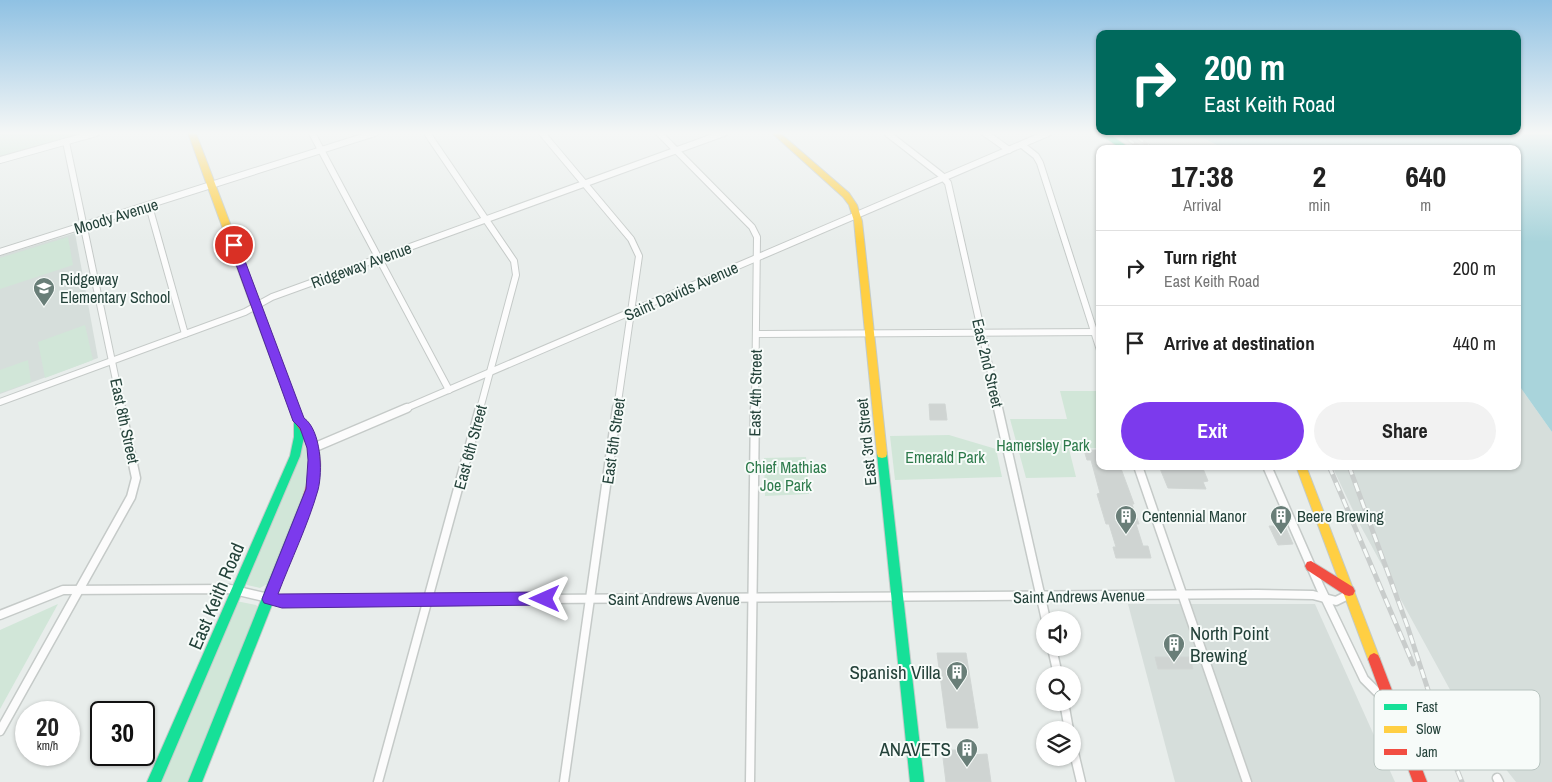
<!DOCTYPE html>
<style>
body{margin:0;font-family:"Archivo Narrow",sans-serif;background:#f2f2f2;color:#222;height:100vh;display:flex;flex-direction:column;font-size:19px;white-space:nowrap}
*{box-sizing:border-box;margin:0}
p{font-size:16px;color:#767676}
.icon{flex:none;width:28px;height:28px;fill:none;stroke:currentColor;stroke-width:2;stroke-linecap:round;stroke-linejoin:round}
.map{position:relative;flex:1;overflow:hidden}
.details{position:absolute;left:1096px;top:145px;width:425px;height:325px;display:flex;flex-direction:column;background:#fff;border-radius:10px;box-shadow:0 1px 4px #0004}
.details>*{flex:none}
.top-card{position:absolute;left:1096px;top:30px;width:425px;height:105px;border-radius:10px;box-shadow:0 1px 4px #0004;background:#00695c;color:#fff;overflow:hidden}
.fabs{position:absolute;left:1036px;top:611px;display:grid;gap:10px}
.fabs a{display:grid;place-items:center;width:45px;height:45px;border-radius:50%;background:#fff;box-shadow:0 1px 4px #0004;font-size:25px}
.speed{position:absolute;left:15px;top:701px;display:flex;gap:10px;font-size:25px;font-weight:700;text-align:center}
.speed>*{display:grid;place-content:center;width:65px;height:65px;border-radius:50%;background:#fff;box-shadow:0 1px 4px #0004;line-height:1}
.speed small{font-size:12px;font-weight:400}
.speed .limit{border:2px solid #111;border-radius:8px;background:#fff;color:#111}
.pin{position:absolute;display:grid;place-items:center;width:42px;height:42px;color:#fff;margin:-21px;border:2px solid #fff;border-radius:50%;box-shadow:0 1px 5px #0007}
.me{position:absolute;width:55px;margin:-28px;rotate:270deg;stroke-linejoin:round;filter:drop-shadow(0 0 4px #0008)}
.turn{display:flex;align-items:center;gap:18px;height:105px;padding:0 25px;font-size:22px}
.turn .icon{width:65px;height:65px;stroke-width:2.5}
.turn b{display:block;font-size:35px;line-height:42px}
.eta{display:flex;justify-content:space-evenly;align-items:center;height:85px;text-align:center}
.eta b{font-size:30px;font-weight:700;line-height:35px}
.action{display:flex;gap:10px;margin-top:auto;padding:10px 25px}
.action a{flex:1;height:58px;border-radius:30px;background:#7c3aed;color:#fff;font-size:20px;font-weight:700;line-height:58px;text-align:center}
.action a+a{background:#f2f2f2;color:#222}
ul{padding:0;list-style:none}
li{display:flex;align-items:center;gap:15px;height:75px;padding:0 25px;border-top:1px solid #e0e0e0}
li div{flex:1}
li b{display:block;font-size:19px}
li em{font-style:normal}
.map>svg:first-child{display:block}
.built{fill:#d6dedb}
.green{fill:#d1e6d8}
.water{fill:#a9d4db}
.building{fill:#cfd4d2;stroke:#d1d6d4}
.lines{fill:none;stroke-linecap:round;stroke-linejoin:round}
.street-far1-casing{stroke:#c5cac8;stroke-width:8}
.street-casing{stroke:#c5cac8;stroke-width:11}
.fast-casing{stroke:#c3cbc8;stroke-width:2}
.slow-casing{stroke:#c3cbc8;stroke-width:2}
.jam-casing{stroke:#c3cbc8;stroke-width:2}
.street-far1{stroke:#fcfcfc;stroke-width:6}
.street{stroke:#fcfcfc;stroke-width:8}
.fast{fill:#16e098;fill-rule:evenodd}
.slow{fill:#ffcf43;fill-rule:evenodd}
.jam{fill:#f24e42;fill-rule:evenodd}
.rail-far1-casing{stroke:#c9cdcc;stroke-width:4}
.rail-casing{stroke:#c9cdcc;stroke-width:5}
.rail-far1{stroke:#f7fbf9;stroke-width:2;stroke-dasharray:6;stroke-linecap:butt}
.rail{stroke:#f7fbf9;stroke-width:3;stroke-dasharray:9;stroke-linecap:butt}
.route{fill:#7c3aed;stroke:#51269a}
.labels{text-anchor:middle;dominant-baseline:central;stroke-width:4;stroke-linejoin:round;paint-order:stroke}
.street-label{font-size:16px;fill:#24423a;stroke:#f7fbf9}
.poi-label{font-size:16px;fill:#24423a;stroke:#f7fbf9;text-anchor:start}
.park-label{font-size:16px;fill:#2d7a4b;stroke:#f7fbf9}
.near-street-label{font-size:19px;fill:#24423a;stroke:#f7fbf9}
.near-poi-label{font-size:19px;fill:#24423a;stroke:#f7fbf9;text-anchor:end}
.key{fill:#f7fbf9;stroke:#b8c4c0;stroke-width:1}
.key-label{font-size:14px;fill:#24423a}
</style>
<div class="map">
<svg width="1552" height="782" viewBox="0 0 1552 782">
<rect width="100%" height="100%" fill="#e8edeb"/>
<!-- built -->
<g class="built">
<path d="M1116,133H1193L1225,149H1140Z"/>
<path d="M75,233L98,358L0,394V256Z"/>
<path d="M1518,384L1552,432V782H1516L1466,719L1359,523L1332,466H1518Z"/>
<path d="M1128,604H1315L1395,782H1175Z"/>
</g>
<!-- green -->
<g class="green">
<path d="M0,133H88L0,158Z"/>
<path d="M68,237L73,265L0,289V258Z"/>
<path d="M85,325L93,360L45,378L38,342Z"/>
<path d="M28,360L31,382L0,393V370Z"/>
<path d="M1060,391H1100V448L1069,449L1076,477L1026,478L1010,419H1067Z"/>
<path d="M301,429L310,454L308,487L271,582L260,588L247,585L246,581Z"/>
<path d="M949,435L996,449L1002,477L895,480L890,436Z"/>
<path d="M806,457L809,494L765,496L764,458Z"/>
<path d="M236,601L256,605L259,608L190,782H159Z"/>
<path d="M58,604L0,709V630Z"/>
</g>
<!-- water -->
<path class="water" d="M1193,133H1552V432L1518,384V149H1225Z"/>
<!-- building -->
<g class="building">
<path d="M929,404H945L947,420H930Z"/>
<path d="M1084,450H1100V466H1120L1134,504H1132L1139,524H1136L1143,546H1148L1151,558H1116L1113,547H1116L1109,524H1106L1097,494L1100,493L1091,460H1087Z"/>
<path d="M1159,466H1202L1208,481L1203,482L1206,489L1168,488Z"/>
<path d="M1269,526H1285L1293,544L1278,545Z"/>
<path d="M937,653H966L978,728H947Z"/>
<path d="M1155,657H1190L1193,669H1158Z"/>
<path d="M942,750H968L969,755L987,754L991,782H946Z"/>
</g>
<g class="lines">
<!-- street-far1 casing -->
<g class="street-far1-casing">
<g id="street-far1">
<path d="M312,133L449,390"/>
<path d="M427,133L514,261L516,275L480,409"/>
<path d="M542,133L631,239L639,256L617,409"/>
<path d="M659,133L752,227L757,237L755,409"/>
<path d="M887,133L941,175L948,183L999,409"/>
<path d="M985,133L1009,150"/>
<path d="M66,142L122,409"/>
<path d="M1022,145L1036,156L1040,163L1100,350"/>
<path d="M0,160L96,133"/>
<path d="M149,206L185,334"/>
<path d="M0,252L375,133"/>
<path d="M756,334L1100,332"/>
<path d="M0,402L245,312L272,297L724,133"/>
<path d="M404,409L1048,133"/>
</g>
</g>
<!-- street casing -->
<g class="street-casing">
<g id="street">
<path d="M998,408L1046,620"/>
<path d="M313,448L407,408"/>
<path d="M1138,466L1247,782"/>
<path d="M1267,466L1320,587L1364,679L1388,703"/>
<path d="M0,615L63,590L230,589L281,601L1257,594L1313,595L1336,601L1344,597L1349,591"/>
<path d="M1052,648L1058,675"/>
<path d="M1064,702L1069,730"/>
<path d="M0,731L131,497L136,478L121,408"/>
<path d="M1072,744L1081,782"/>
<path d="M1497,778L1499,782"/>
<path d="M378,782L480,408"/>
<path d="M564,782L617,408"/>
<path d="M750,782L755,408"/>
</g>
</g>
<!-- fast casing -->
<g class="fast-casing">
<g id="fast">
<path d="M1099,133H1108L1131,149H1121Z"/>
<path d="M258,308L263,311L304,421V437L300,456L161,782H147L290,456L294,437V421L253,311Z"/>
<path d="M882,450L886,451L887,454L924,782H910L877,454L878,451Z"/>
<path d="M309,491L313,493L315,496L202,782H188L303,496L305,493Z"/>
</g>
</g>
<!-- slow casing -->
<g class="slow-casing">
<g id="slow">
<path d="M188,133H196L263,311L261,313H255L253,311Z"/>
<path d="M772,133H780L849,193L857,205L862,221L887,454L886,457L882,458L878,457L877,454L854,221L849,205L843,197Z"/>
<path d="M1296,466H1306L1380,659L1378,663L1374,665L1370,663L1368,659Z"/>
</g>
</g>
<!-- jam casing -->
<g class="jam-casing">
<g id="jam">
<path d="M299,417C305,419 309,425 312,431C323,451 323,478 313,499L309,501L305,499L303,496C310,477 312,456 305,438C302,431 297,427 294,421L295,418Z"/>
<path d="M1311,561L1353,587L1355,591L1353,595L1349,596L1345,595L1307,570L1305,566L1307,562Z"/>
<path d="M1374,653L1378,655L1380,659L1427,782H1413L1368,659L1370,655Z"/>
</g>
</g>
<!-- street-far1 -->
<use href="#street-far1" class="street-far1"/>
<!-- street -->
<use href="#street" class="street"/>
<!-- fast -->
<use href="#fast" class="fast"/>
<!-- slow -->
<use href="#slow" class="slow"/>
<!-- jam -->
<use href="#jam" class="jam"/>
<!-- rail-far1 casing -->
<g class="rail-far1-casing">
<g id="rail-far1">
<path d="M1119,133L1142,149"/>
<path d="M1138,138L1153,149"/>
</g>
</g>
<!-- rail casing -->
<g class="rail-casing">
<g id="rail">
<path d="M1329,466L1413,664"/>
<path d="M1349,466L1407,625L1442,733L1462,782"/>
</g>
</g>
<!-- rail-far1 -->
<use href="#rail-far1" class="rail-far1"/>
<!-- rail -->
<use href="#rail" class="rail"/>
</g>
<!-- sky -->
<linearGradient id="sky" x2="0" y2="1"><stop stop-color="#8fc1e3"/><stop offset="0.55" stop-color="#f5f7f6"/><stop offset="1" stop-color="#f5f7f6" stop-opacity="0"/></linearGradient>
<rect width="1552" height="242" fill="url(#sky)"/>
<!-- route -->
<path class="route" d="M234,242L239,245L304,418C321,430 323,471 318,490C308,525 291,560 278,594L545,592L549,594L551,599L549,603L545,605L282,608L264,603L262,599L306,489L308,460L307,448L300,428L293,421L229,245Z"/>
<!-- icons -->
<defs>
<g id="school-pin" transform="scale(1.125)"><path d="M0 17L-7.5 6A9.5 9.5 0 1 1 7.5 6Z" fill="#697e78" stroke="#f7fbf9"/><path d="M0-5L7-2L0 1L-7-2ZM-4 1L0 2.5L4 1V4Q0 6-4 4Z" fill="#fff"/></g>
<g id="building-pin" transform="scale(1.125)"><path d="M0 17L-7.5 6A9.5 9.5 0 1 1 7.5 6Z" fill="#697e78" stroke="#f7fbf9"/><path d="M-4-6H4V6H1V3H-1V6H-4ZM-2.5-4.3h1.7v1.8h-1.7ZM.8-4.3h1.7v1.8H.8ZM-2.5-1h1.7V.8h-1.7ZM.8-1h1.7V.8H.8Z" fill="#fff"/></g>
</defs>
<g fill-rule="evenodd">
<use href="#school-pin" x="44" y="288"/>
<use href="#building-pin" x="1126" y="516"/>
<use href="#building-pin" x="1281" y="516"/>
<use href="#building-pin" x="1174" y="644"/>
<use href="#building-pin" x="957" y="672"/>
<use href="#building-pin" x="967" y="749"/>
</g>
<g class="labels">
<!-- street labels -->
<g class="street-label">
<text transform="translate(116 216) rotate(-17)">Moody Avenue</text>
<text transform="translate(361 265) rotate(-20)">Ridgeway Avenue</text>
<text transform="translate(681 291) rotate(-24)">Saint Davids Avenue</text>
<text transform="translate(988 363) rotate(77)">East 2nd Street</text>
<text transform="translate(755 393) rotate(-89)">East 4th Street</text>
<text transform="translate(125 421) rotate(78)">East 8th Street</text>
<text transform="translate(613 441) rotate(-82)">East 5th Street</text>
<text transform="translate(866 442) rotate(-96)">East 3rd Street</text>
<text transform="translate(470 447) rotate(-75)">East 6th Street</text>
<text transform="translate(1079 596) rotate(-1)">Saint Andrews Avenue</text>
<text x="674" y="599">Saint Andrews Avenue</text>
</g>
<!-- poi labels -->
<g class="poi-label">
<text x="60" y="279">Ridgeway<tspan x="60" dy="18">Elementary School</tspan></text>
<text x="1142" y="516">Centennial Manor</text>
<text x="1297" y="516">Beere Brewing</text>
</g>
<!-- park labels -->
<g class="park-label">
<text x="1043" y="445">Hamersley Park</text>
<text x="945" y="457">Emerald Park</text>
<text x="786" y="467">Chief Mathias<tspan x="786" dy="18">Joe Park</tspan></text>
</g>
<!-- near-street labels -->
<g class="near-street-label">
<text transform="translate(216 596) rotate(-67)">East Keith Road</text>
</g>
<!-- near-poi labels -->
<g class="near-poi-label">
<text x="1190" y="633" text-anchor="start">North Point<tspan x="1190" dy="22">Brewing</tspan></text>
<text x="941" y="672">Spanish Villa</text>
<text x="951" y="749">ANAVETS</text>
</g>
</g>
<!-- legend -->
<rect x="1374" y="690" width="166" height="80" rx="8" class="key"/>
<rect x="1384" y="704" width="23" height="6" fill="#16e098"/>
<rect x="1384" y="726" width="23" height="7" fill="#ffcf43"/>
<rect x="1384" y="749" width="23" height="6" fill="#f24e42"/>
<g class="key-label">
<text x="1416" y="712">Fast</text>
<text x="1416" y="734">Slow</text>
<text x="1416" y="757">Jam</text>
</g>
</svg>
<div class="fabs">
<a><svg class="icon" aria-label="sound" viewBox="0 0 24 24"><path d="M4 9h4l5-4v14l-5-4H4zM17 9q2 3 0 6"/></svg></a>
<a><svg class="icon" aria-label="search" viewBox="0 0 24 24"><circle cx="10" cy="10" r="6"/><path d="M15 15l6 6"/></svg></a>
<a><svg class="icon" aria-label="layers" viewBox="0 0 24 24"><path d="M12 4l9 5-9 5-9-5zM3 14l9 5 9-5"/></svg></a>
</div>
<div class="speed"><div>20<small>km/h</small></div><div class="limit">30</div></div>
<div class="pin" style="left:234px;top:245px;background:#d93025"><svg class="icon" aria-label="arrive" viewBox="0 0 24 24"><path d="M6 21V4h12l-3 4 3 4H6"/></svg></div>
<svg class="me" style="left:545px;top:599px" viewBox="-20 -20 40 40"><path d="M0-17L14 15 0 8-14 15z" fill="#7c3aed" stroke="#fff" stroke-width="4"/></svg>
<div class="top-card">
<div class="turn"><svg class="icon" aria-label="right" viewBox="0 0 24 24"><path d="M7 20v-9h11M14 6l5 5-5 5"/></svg><div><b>200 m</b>East Keith Road</div></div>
</div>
<section class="details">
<div class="eta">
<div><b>17:38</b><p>Arrival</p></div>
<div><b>2</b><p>min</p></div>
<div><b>640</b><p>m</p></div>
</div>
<ul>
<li><svg class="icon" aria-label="right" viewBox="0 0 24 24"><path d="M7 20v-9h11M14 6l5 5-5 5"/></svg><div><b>Turn right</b><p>East Keith Road</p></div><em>200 m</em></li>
<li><svg class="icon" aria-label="arrive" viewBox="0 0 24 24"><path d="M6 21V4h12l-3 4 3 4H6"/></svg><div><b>Arrive at destination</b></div><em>440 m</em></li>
</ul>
<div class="action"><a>Exit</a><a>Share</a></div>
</section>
</div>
